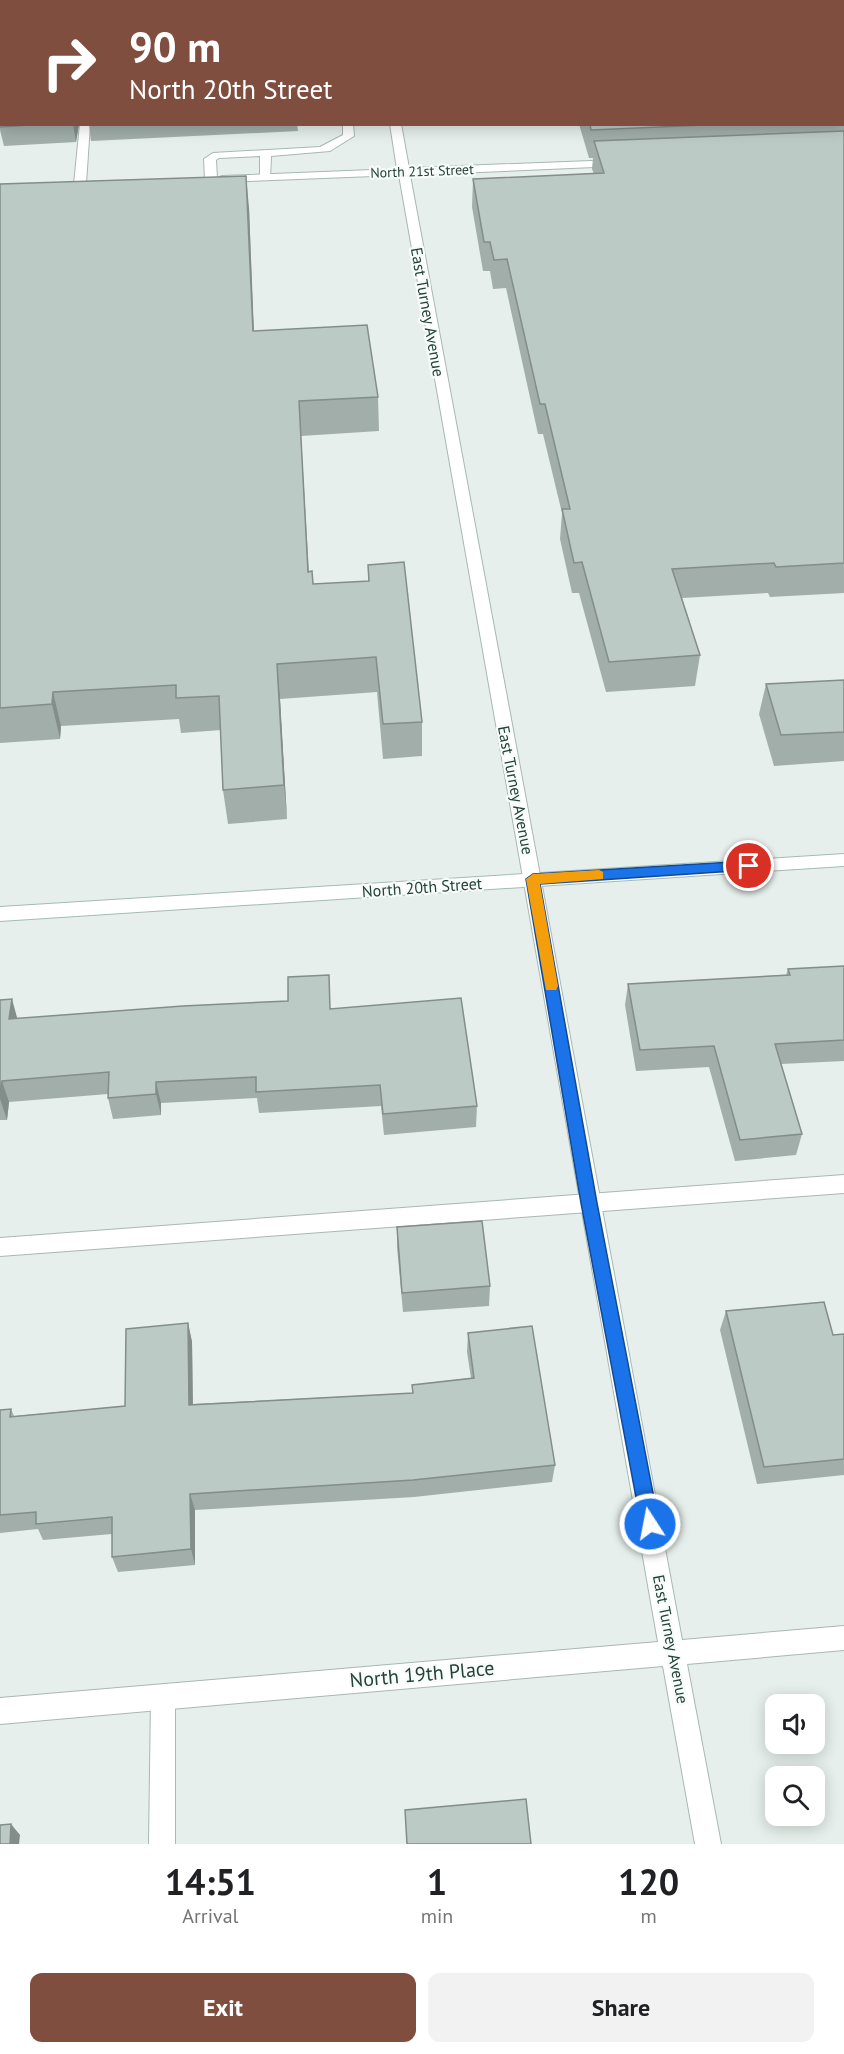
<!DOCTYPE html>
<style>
body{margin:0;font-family:"PT Sans",sans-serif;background:#f2f2f2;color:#202124;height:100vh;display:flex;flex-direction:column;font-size:22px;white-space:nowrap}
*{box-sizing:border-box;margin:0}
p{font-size:20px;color:#757577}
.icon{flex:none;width:33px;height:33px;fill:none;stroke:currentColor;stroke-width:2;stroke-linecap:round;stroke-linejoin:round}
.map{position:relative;height:1844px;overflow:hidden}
.sheet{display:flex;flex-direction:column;background:#fff;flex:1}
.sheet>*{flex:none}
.top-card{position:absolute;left:0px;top:0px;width:844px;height:126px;box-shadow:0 3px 15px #0003;background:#7f4e3f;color:#fff;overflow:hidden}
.fabs{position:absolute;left:765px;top:1694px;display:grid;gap:12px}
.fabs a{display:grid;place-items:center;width:60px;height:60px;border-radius:12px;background:#fff;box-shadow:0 3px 15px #0003;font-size:30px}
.pin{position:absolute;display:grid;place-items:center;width:51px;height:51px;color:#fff;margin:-26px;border:3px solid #fff;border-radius:50%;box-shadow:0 2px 6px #0007}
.me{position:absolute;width:66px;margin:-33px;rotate:349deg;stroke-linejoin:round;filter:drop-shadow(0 0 4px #0008)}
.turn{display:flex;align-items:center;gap:21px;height:126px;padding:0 30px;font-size:27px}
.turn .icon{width:78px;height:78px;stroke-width:2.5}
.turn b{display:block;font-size:42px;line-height:51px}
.eta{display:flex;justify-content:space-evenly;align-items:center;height:102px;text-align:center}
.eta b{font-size:36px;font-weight:700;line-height:42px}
.cta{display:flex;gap:12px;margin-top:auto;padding:12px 30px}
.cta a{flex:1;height:69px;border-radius:12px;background:#7f4e3f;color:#fff;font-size:24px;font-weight:700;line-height:69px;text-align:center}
.cta a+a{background:#f2f2f2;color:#202124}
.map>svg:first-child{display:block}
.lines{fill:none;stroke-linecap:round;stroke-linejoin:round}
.lane-casing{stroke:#a8b8b2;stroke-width:2}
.street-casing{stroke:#a8b8b2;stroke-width:2}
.secondary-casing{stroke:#a4bbb3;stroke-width:2}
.lane{fill:#fff;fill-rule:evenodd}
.street{fill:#fff;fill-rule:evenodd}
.secondary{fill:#fff;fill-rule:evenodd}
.wall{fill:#a1aea9}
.shaded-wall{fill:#838d89}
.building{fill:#bbcac4;stroke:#838d89;stroke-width:1.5}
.route{fill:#1a73e8;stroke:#114b97;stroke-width:1.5}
.slow{fill:#f59e0b}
.labels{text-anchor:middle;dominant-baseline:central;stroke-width:4.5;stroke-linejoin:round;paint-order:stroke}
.far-street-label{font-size:14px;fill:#24423a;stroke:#f7fbf9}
.street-label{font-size:16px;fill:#24423a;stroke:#f7fbf9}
.near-street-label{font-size:20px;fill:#24423a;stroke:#f7fbf9}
</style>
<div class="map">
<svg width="844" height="1844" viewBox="0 0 844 1844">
<rect width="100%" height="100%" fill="#e6efeb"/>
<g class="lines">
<!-- lane casing -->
<g class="lane-casing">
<g id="lane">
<path d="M80,124H90L86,184L80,187L74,184Z"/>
<path d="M343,124H353L354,136L330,151L271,156L270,179L260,177V156L219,158L216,160L217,179L211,182L205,179L204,159L213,153L320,147L343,135Z"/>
<path d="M844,1175V1193L0,1256V1238Z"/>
<path d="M163,1685L172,1688L175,1697V1844H149L151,1697L154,1688Z"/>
</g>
</g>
<!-- street casing -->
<g class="street-casing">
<g id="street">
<path d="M367,0H377L378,2H368Z"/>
<path d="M390,124H401L409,168L617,160L623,163L617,166L410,175L682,1640L844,1626V1650L687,1664L721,1844H695L663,1666L0,1724V1698L658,1642L399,175L222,182L216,179L222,176L397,169Z"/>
</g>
</g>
<!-- secondary casing -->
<g class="secondary-casing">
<path id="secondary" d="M844,854V866L0,921V907Z"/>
</g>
<!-- lane -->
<use href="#lane" class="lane"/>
<!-- street -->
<use href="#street" class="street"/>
<!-- secondary -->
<use href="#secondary" class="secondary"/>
</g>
<!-- wall -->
<g class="wall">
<path d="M843,32L844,34V59L843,65Z"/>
<path d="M843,71L844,73V593L770,597L768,593L682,598L700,655L695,686L606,692L579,593H572L560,539L562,513L543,434H538L506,288L493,289L490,271H483L472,207L473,179L594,174L592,169L593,158H589L579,124H843Z"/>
<path d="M2,93V124H79L76,142L4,146L0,130V103Z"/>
<path d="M89,124H297L298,131L91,141Z"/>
<path d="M0,184L249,208L254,331L378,397L379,431L301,436L309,572L313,584L368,581V565L422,722V756L383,759L377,692L280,699L287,819L228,824L223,790L221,730L181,733L179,719L61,726L60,739L0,743Z"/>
<path d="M844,680V761L774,766L759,714L766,684Z"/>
<path d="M844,966V1061L781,1064L802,1134L796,1155L735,1161L709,1067L636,1071L625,1005L628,984L786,975L788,969Z"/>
<path d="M0,1000L18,1019L330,1009L477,1106L476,1127L384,1135L381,1106L259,1113L257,1098L161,1103V1115L113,1119L108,1098V1094L9,1102L7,1120H0Z"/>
<path d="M397,1227L490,1286L489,1306L403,1312L397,1247Z"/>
<path d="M726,1311L833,1335L844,1334V1475L757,1484L720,1330Z"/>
<path d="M188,1323L192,1342L193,1404L412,1393V1385L471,1378L467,1352L468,1333L555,1465L552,1482L414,1497L195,1510V1565L118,1572L112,1557V1534L43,1540L38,1529L0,1533V1410L11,1409L14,1416L125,1406Z"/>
</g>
<!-- shaded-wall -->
<g class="shaded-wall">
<path d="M73,124H79L76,142Z"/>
<path d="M246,176L249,208L255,365L253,331Z"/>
<path d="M277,664L280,699L287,819L284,785Z"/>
<path d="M53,692L61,726L60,739L52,704Z"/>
<path d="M12,999L18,1021L9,1019Z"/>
<path d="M2,1081L9,1102L7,1120L0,1099Z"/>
<path d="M156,1082L161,1103V1115L156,1094Z"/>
<path d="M188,1323L192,1342L193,1422L189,1405Z"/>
<path d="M190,1494L195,1510V1565L191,1549Z"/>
<path d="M11,1824L20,1835L19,1844H10Z"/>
</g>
<!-- building -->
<g class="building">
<rect x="85" y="0" width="217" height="2"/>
<path d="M436,0H824L825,2H436Z"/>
<path d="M843,71L844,73V94H843Z"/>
<path d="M2,93V118H0V103Z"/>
<path d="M843,95L844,97V120H843Z"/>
<path d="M2,122V124H44L0,127Z"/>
<path d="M590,124H728L591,130Z"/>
<path d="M844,131V563L776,567L774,563L672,569L700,655L609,662L582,562L574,563L562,509H570L545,404H540L507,259L494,260L490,242H484L473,179L604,173L594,141Z"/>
<path d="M246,176L253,331L367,325L378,397L299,401L308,572L312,571L313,584L369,581L368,565L404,562L422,722L383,724L376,657L277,664L284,785L223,790L219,696L176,698V685L53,692L52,704L0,708V184Z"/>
<path d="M844,680V732L781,735L766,684Z"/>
<path d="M844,966V1040L775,1044L802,1134L740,1140L714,1046L640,1050L628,984L790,975L788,969Z"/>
<path d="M329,975L330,1009L461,998L477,1106L383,1114L380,1085L256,1092V1077L156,1082V1094L108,1098L109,1072L2,1081L0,1099V1000L12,999L9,1019L183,1006L288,1001V977Z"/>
<path d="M482,1221L490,1286L402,1293L397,1227Z"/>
<path d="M824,1302L833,1335L844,1334V1459L764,1467L726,1311Z"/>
<path d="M188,1323L189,1405L413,1393L412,1385L474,1378L468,1333L532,1326L555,1465L413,1480L190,1494L191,1549L112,1557V1517L36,1524V1512L0,1515V1410L11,1409L10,1417L125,1406L126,1329Z"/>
<path d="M526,1799L531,1844H407L405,1810Z"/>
<path d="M11,1824L10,1844H0V1825Z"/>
</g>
<!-- route -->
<path class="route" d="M749,861L755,866L749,870L540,884L597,1203L659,1524L656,1530L650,1533L643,1530L641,1524L581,1203L526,879L533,874Z"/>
<!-- slow -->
<path class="slow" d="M599,870L603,872V879L540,884L558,986L556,990H546L526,879L533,874Z"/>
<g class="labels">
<!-- far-street labels -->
<g class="far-street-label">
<text transform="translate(422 171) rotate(-2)">North 21st Street</text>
</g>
<!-- street labels -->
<g class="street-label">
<text transform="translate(428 312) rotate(80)">East Turney Avenue</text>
<text transform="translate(516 790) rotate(79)">East Turney Avenue</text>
<text transform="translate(422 887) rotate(-4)">North 20th Street</text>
<text transform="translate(671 1639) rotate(79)">East Turney Avenue</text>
</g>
<!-- near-street labels -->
<g class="near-street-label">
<text transform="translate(422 1674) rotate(-5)">North 19th Place</text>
</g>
</g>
</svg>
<div class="fabs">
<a><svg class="icon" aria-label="sound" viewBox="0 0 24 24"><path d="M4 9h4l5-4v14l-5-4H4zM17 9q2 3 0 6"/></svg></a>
<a><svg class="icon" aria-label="search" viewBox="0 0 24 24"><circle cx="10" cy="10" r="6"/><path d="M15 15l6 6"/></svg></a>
</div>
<div class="pin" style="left:749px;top:866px;background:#d93025"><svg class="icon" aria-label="arrive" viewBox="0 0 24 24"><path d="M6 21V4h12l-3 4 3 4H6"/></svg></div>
<svg class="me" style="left:650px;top:1524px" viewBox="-20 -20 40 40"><circle r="17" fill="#1a73e8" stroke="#fff" stroke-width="3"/><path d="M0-11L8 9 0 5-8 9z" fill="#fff"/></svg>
<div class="top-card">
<div class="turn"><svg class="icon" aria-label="right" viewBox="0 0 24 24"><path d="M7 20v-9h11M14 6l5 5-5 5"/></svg><div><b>90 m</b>North 20th Street</div></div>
</div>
</div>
<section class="sheet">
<div class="eta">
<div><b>14:51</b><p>Arrival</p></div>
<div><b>1</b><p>min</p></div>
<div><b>120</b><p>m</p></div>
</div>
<div class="cta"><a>Exit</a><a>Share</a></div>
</section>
